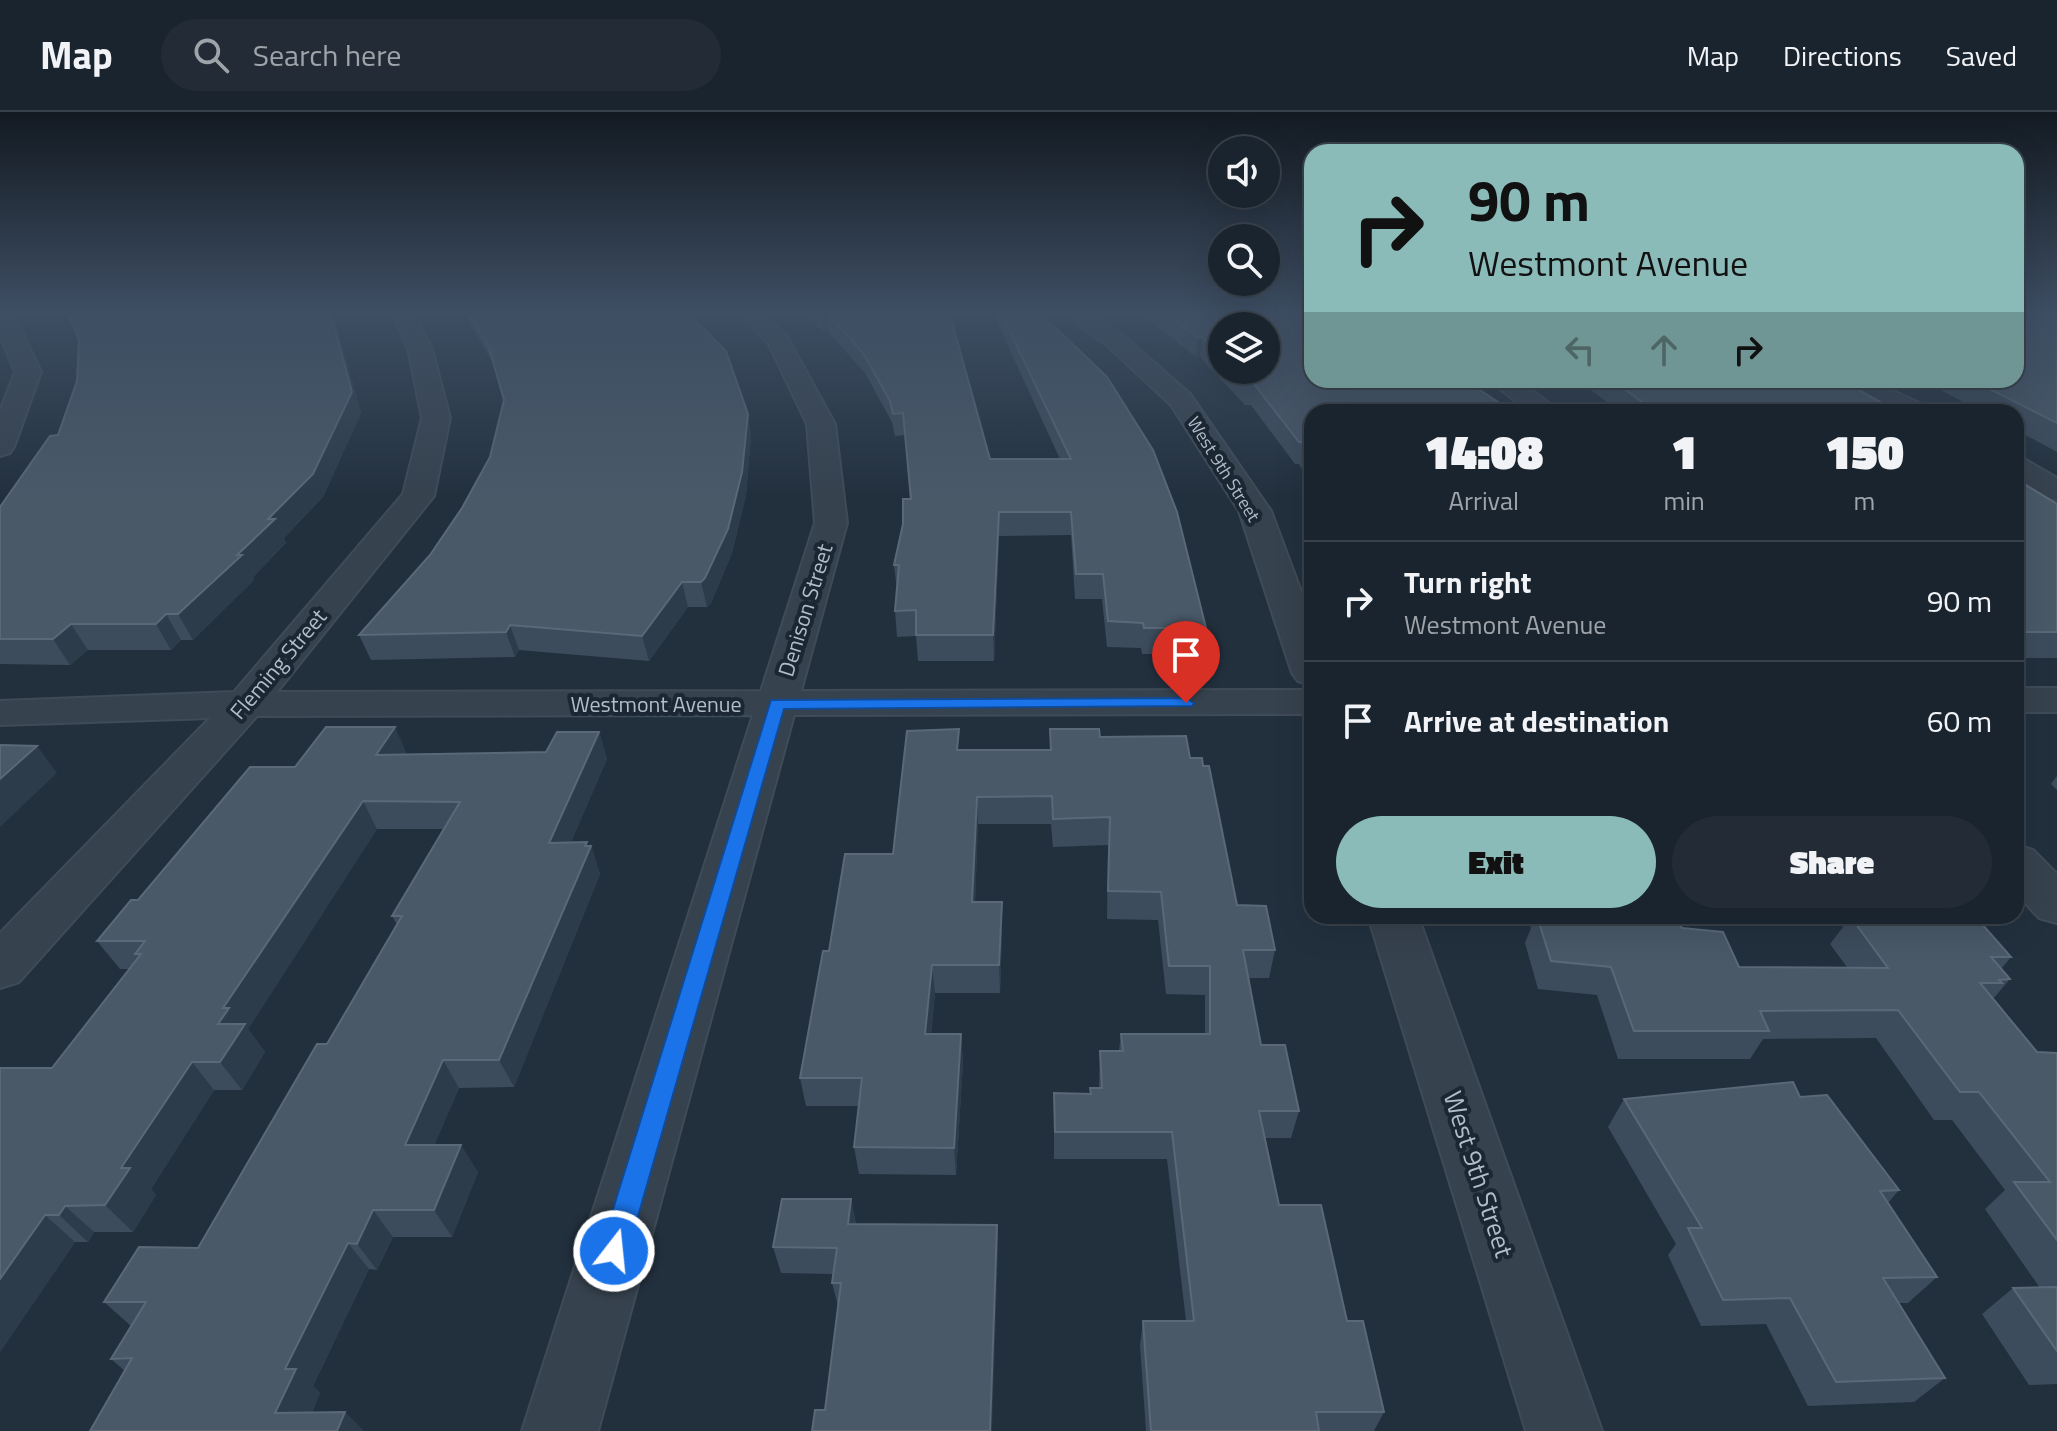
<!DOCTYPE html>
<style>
body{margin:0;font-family:"Titillium Web",sans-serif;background:#232c36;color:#f1f3f6;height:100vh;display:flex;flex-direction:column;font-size:30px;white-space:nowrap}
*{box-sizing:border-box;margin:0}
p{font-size:26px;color:#9fa4aa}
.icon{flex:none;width:44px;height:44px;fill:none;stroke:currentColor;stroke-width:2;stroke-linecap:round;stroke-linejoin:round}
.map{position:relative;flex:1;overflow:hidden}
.side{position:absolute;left:1304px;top:292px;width:720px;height:520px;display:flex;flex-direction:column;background:#1a242e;border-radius:24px;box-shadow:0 8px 32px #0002,0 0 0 2px #38414a}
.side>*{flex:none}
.banner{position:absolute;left:1304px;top:32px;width:720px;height:244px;border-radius:24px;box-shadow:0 8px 32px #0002,0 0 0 2px #38414a;background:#8bbbb9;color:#111;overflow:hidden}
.buttons{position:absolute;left:1208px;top:24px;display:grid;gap:16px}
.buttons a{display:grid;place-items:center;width:72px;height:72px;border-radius:50%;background:#1a242e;box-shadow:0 8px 32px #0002,0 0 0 2px #38414a;font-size:40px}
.pin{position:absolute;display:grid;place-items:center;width:68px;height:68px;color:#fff;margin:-82px -34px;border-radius:50% 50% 50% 0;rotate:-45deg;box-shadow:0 0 8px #0007}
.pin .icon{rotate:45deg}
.me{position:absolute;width:88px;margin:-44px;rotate:16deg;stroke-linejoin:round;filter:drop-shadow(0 0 6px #0008)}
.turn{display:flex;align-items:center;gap:28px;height:168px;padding:0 32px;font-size:36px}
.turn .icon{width:104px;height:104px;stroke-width:2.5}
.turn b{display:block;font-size:56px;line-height:68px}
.lanes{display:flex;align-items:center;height:76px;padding:0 32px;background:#0003;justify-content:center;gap:40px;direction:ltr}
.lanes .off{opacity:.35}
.eta{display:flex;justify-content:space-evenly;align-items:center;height:136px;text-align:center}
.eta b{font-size:48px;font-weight:800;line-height:56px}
.primary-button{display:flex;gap:16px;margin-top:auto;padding:16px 32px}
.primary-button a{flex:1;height:92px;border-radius:48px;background:#8bbbb9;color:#111;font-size:32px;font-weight:800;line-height:92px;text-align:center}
.primary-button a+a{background:#232c36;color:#f1f3f6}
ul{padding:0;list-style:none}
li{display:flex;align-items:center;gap:24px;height:120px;padding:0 32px;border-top:2px solid #38414a}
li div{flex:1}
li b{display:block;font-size:30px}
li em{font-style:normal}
header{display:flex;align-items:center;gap:48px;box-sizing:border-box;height:112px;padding:0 40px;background:#1a242e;border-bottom:2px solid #38414a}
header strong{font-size:38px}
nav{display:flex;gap:44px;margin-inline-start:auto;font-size:28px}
.search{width:560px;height:72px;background:#232c36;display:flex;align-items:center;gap:20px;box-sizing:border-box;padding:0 28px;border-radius:44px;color:#9fa4aa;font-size:30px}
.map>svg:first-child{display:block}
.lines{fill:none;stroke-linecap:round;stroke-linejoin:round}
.minor-casing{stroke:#3f4b57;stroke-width:4}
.minor{fill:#36424e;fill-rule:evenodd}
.wall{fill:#3d4c5c;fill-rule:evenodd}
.shaded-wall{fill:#2d3c4b}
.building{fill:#495968;stroke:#5a6877;stroke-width:2}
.route{fill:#1a73e8;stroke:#114b97;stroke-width:2}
.labels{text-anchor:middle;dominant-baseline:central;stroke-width:8;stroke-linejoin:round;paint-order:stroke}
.far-street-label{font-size:18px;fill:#b2bdc9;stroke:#1b2733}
.street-label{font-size:22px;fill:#b2bdc9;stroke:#1b2733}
.near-street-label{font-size:26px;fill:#b2bdc9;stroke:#1b2733}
</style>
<header>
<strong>Map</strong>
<div class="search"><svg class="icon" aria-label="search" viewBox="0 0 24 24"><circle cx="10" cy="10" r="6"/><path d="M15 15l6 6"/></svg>Search here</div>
<nav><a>Map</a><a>Directions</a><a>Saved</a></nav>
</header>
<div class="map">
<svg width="2057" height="1319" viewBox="0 0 2057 1319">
<rect width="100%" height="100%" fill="#22303e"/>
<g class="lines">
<!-- minor casing -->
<g class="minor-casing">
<g id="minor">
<path d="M0,199H12L41,260L14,335L10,341L0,344V299L15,260L0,223Z"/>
<path d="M391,199H413L432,237L450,306L434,384L277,580L761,579L815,411L807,312L768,231L733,199H758L786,223L835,312L847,411L801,579L1312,578V602L794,603L598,1319H522L753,603L257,604L19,870L0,876V821L210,606L0,613V589L234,580L403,382L422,306L408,237Z"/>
<path d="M1060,199H1086L1125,225L1190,282L1271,399L1312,509V573L1298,569L1292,561L1239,399L1171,293L1109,235Z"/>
<path d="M1489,268H1519L1560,300H1529Z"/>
<path d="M1837,268H1870L1926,294L1930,300H1895L1841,273Z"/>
<path d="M2016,345L2026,348L2057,366V388L2046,386L2016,367Z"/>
<rect x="2016" y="576" width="41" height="24"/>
<path d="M2016,733L2033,738L2057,762V811L2039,806L2016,781Z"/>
<path d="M1368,804H1418L1602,1319H1526Z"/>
</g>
</g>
<!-- minor -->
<use href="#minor" class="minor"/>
</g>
<!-- wall -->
<g class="wall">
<path d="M67,199H333L361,301L323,385L284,426L286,431L253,465L254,468L193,528H181L171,538H88L70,553L0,552V395L58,323L77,269L79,228Z"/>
<path d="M462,199H686L751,323L746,383L732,441L711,491L707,495H688L649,549L519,538L515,545L371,548L359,523L430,443L462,396L490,345L504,288L495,254Z"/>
<path d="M799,199H949L990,347H1060L992,199H1035L1206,516L1203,542H1142L1141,536L1107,535L1102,487H1075L1071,423L999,424L994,549H918L916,524L897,525L895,499L897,477L894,453L910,387L905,323L895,324L892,310L865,261L828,220H824Z"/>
<path d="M1133,199H1312V374L1299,352H1295L1251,293H1245L1200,245H1196L1148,208ZM1222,214L1266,258H1222Z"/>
<path d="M2057,199V340L2016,318V300H1982L1922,268H2016Z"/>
<path d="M1573,268H1841L1898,300H1620L1591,278Z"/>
<path d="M2016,367L2057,392V546H2016Z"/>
<path d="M1050,617L1100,625L1190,646L1237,793L1275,838L1269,866H1248L1261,933L1299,999L1291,1026H1265L1279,1093L1347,1209L1384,1300L1374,1319H1146L1140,1234L1143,1209H1186L1167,1047H1054V981L1090,982V976H1099L1100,939H1119L1121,922H1205V883L1166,882L1158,808L1107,807L1108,733L1053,735L1051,712H978L975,790L1002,818L1000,881H935L931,922H961L963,950L956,1063L859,1062L854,1035L859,994H806L800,966L829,839L960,638H1050Z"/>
<path d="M599,620L607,647L571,730L591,734L600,762L514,975L459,976L434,1033L478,1060L452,1125H393L377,1158L369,1157L313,1274L320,1281L312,1300L364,1319L125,1259L111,1247L131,1214L104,1190L198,1136L327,932L397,813L392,804L443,717H377L248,917L265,940L242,978H214L151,1077L156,1083L133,1120H94L88,1130H75L0,1240L129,857H120L97,829L138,788L295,655L407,642L546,640Z"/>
<path d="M2057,664V678L2051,672Z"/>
<path d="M1526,804H1675L1682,816L1739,855H1847L1830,832L1843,815L1834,804H1975L2011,845L2001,857L2010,867L1993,887L2037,940L2057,941V1272L2029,1273L1982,1202L2013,1176H2040L1985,1097L2005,1078L1952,1008H1934L1876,926L1763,927L1750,947H1618L1597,883L1538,877L1525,831L1531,816Z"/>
<path d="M1800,985L1899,1078L1888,1091L1937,1165L1908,1191H1899L1945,1266L1914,1290L1808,1294L1766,1212L1701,1214L1668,1143L1676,1132L1608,1015L1624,987Z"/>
<path d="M851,1087L856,1112L997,1113L998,1140L825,1298L838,1194L832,1171L834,1162L781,1161L773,1135Z"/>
</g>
<!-- shaded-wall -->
<g class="shaded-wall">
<path d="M330,199H333L361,301L323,385L284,426L286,431L253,465L254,468L193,528L178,502L237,443L268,407Z"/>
<path d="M822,201H826L828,220H824Z"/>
<path d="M1202,225L1200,245H1196L1198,226Z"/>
<path d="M748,302L751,323L746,383L732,441L711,491L707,495L701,470Z"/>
<path d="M999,400V424L994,549L993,523Z"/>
<path d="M682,470L688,495L649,549L642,524Z"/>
<path d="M166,502L181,528L171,538L156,512Z"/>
<path d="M71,512L88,538L70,553L53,527Z"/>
<path d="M510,513L519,538L515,545L506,520Z"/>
<path d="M395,615L407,642L376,643Z"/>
<path d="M599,620L607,647L559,758L549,731Z"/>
<path d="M37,634L57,661L0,715V667Z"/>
<path d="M977,685L978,712L974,818L972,790Z"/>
<path d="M363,689L377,717L248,917L265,940L242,978L220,950L218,912L223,896Z"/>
<path d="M587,730L589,737L591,734L600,762L514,975L499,948Z"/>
<path d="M1002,790V818L1000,881L999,853Z"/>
<path d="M932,853L935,881L928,950L925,922Z"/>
<path d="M961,922L963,950L956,1063L954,1036Z"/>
<path d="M443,948L459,976L423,1060L405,1033Z"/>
<path d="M192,950L214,978L151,1077L156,1083L133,1120L105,1093L121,1056Z"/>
<path d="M461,1033L478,1060L452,1125L434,1098Z"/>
<path d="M851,1087L856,1114L848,1112Z"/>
<path d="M65,1094L94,1120L88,1130L59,1103Z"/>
<path d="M373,1098L393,1125L377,1158L357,1132Z"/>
<path d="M45,1103L75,1130L0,1240V1167Z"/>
<path d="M997,1113L998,1140L992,1319H990Z"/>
<path d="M348,1131L369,1157L313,1274L320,1281L303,1319L275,1301L285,1257Z"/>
<path d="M345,1300L364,1319H337Z"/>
</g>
<!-- building -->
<g class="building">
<path d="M67,199H330L352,280L313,362L268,407H275L237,443H242L178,502H166L156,512H71L53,527H0V395L50,324L58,323L77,269L79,228Z"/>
<path d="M467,199H686L726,239L748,302L742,360L728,417L705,466L701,470H682L642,524L510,513L506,520L359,523L430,443L462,396L490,345L504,288L489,236Z"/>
<path d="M819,199H949L990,347H1071L1000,199H1035L1058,218L1107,265L1153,338L1177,400L1206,516H1144L1143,511L1108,509L1103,462H1076L1071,400H999L993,523H916V498L895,499L899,453H894L903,412V387H911L903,301L893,302L890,289L863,241L826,201H822Z"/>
<path d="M1162,199H1312V268H1465L1498,290L1508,300H1312V345L1302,330H1299L1254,272H1248L1234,258H1266V214H1222V246L1202,225L1198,226Z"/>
<path d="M2016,199H2057V311L1972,268H2016Z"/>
<path d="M1612,268H1841L1898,300H1656Z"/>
<path d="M2016,367L2057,392V520H2016Z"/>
<path d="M326,615H395L376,643L546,640L557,620H599L549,731L587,730L585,734H591L499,948H443L405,1033H461L434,1098H373L357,1132L348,1131L285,1257H296L275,1301L345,1300L337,1319H90L132,1246L111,1247L146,1190H104L139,1135L198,1136L317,932H327L402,804H392L460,690L363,689L223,896H229L218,912H245L220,950H192L121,1056H130L105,1093L65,1094L59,1103H45L0,1167V956H52L141,842H135L145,829H97L131,788H138L250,655H295Z"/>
<path d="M959,617L957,638H1051L1050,617H1099L1100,625L1186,624L1190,646H1202L1203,654H1209L1237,793L1266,794L1275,838H1243L1261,933H1285L1299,999H1259L1279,1093H1321L1347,1209H1363L1384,1300H1316L1319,1319H1151L1143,1209H1194L1172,1020H1055L1054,981L1091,982L1090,976H1102L1100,939H1123L1121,922H1210V854H1169L1161,780L1108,779L1110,705L1053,707L1052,684L977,685L972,790H1002L999,853H932L925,922H961L954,1036L854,1035L862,966H800L823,839H829L845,742H893L907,619Z"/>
<path d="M0,633L37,634L0,667Z"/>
<path d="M1537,804H1675L1682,816L1723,820L1739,855L1888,856L1850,804H1975L2011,845H1991L2010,867L1999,868L2002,871H1980L2037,940L2057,941V1128L2014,1070H2050L1979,980H1960L1898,898L1760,899L1769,919H1634L1611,855L1551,849Z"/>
<path d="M1793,970L1800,985L1827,983L1899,1078L1880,1079L1937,1165L1883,1166L1945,1266L1836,1270L1790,1186L1723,1188L1688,1116H1702L1624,987Z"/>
<path d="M782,1087H851L848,1112L997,1113L990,1319H812L815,1298H825L841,1171H832L837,1136L773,1135Z"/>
<path d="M2057,1175V1239L2013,1176Z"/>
</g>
<!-- sky -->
<linearGradient id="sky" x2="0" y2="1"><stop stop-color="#131a22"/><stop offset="0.52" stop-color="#3e4e63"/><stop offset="1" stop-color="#3e4e63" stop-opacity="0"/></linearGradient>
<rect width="2057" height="384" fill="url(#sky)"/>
<!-- route -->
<path class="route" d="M1186,586L1194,591L1192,594L784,597L628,1139L624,1148L614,1152L604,1148L600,1139L771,588Z"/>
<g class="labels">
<!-- far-street labels -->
<g class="far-street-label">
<text transform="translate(1224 357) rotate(58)">West 9th Street</text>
</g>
<!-- street labels -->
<g class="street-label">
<text transform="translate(805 498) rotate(-73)">Denison Street</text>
<text transform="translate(278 552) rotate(-50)">Fleming Street</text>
<text x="656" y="592">Westmont Avenue</text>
</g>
<!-- near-street labels -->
<g class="near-street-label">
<text transform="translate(1479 1062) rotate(72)">West 9th Street</text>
</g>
</g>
</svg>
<div class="buttons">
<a><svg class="icon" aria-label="sound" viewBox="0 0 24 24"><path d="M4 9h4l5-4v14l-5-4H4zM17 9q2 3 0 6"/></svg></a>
<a><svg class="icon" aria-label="search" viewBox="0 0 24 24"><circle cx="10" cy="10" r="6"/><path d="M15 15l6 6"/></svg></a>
<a><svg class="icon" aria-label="layers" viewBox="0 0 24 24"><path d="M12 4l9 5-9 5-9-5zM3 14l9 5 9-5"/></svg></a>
</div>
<div class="pin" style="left:1186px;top:591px;background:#d93025"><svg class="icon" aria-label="arrive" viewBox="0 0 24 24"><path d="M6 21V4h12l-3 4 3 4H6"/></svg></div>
<svg class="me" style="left:614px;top:1139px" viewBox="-20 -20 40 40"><circle r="17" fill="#1a73e8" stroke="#fff" stroke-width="3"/><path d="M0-11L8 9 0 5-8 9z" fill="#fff"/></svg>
<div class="banner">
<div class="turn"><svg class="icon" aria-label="right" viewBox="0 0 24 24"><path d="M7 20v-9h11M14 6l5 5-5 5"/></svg><div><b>90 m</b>Westmont Avenue</div></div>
<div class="lanes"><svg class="icon off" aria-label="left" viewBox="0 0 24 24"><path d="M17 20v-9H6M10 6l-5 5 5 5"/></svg><svg class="icon off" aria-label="ahead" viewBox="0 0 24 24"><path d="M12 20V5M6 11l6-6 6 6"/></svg><svg class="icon" aria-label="right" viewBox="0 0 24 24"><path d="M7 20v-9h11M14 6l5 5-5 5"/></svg></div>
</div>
<section class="side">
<div class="eta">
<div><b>14:08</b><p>Arrival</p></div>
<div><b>1</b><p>min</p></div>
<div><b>150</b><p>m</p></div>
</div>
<ul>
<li><svg class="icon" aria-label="right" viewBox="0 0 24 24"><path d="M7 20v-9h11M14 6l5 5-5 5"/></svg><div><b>Turn right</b><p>Westmont Avenue</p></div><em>90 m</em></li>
<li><svg class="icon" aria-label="arrive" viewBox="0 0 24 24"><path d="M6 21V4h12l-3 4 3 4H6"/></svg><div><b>Arrive at destination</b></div><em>60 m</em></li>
</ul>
<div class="primary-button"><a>Exit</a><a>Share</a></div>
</section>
</div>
